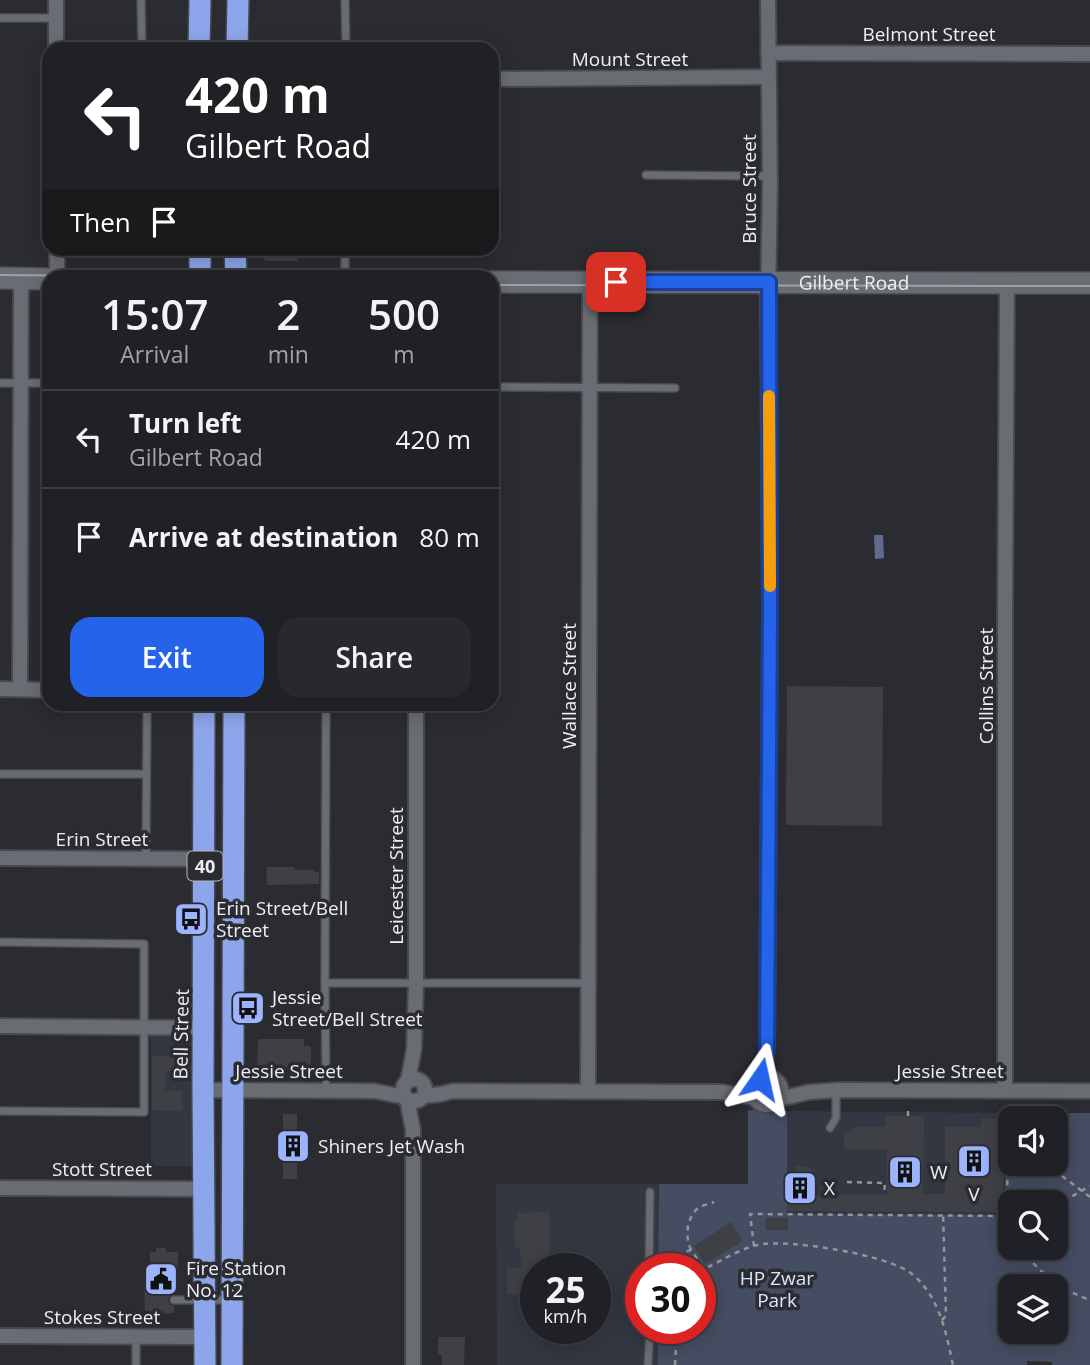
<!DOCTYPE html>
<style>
body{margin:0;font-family:"Open Sans",sans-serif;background:#28292e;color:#f1f3f6;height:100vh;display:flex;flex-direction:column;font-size:26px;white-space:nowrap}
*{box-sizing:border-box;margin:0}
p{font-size:23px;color:#a2a3a7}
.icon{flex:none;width:38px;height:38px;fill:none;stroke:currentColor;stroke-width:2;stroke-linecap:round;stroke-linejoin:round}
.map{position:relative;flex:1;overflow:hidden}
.drawer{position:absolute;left:42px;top:270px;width:457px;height:441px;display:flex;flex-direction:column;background:#202126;border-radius:21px;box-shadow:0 4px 18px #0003,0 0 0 2px #3d3e43}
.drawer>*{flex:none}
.banner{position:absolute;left:42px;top:42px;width:457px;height:214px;border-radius:21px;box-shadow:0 4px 18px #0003,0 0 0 2px #3d3e43;background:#202124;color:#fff;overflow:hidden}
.controls{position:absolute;left:998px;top:1106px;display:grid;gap:14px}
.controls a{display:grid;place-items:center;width:70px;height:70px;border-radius:14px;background:#202126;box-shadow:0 4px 18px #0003,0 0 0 2px #3d3e43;font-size:35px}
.speed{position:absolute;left:520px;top:1253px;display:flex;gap:14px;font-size:35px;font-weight:700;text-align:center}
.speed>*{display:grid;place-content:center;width:91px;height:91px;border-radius:50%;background:#202126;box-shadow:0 4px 18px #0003,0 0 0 2px #3d3e43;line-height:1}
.speed small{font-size:18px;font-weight:400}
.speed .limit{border:10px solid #d22;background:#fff;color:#111}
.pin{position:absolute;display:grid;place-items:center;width:60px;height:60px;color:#fff;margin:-30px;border-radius:14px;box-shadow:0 4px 10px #0006}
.me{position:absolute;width:77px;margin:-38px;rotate:11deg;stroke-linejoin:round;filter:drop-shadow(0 0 5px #0008)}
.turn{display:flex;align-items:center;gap:24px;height:147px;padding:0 28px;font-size:32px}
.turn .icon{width:91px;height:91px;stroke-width:2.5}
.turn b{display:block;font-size:49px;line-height:60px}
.then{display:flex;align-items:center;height:66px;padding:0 28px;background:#0003;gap:14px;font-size:26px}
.eta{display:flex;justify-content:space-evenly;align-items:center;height:119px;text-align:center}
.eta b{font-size:42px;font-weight:600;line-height:49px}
.primary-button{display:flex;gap:14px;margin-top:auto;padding:14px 28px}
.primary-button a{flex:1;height:80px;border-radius:21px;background:#2563eb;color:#fff;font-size:28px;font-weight:600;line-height:80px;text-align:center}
.primary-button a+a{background:#28292e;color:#f1f3f6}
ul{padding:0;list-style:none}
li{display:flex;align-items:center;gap:21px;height:98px;padding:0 28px;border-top:2px solid #3d3e43}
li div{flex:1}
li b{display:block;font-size:26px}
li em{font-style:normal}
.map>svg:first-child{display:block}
.built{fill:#333742;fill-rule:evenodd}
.green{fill:#454d62;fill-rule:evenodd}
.water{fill:#5f6b8e}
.building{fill:#3e4046}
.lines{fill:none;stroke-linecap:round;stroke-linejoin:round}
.lane-casing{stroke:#47494e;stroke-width:10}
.street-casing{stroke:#47494e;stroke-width:18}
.secondary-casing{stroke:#47494e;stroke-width:24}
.highway-casing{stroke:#47494e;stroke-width:24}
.path{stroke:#939599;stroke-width:2.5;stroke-dasharray:5 5;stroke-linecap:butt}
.lane{stroke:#6a6c73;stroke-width:7}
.street{stroke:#6a6c73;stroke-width:14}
.secondary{stroke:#6a6c73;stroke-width:21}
.highway{stroke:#8da5ea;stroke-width:21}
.tram{stroke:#9fa1a5;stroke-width:2}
.route-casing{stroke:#184099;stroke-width:18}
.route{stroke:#2563eb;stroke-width:12}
.slow{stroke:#f59e0b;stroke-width:12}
.labels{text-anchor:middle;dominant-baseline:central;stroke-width:7;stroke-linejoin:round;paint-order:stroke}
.shield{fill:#2a2c32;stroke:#b2b4b8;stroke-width:2}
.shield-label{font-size:18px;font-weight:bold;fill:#edeff2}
.street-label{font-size:19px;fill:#edeff2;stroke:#2a2c32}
.poi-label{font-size:19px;fill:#edeff2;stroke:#2a2c32;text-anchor:start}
.park-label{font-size:19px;fill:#dae4fc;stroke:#2a2c32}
</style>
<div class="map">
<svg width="1090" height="1365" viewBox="0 0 1090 1365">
<rect width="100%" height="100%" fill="#2a2c32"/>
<!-- built -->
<g class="built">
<rect x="151" y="1035" width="42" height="131"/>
<path d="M787,1111L1006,1113V1215L786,1214Z"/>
<path d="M496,1184H659L658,1269H640V1328H658V1365H497ZM536,1269H595V1328H536Z"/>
</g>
<!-- green -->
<path class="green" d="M748,1110L787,1111V1214L1005,1215L1006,1113H1090V1365H1052V1362L1027,1361V1365H658V1328H700V1269H658L659,1184H748ZM1010,1118H1055V1164H1010ZM1010,1202H1055V1248H1010ZM1010,1286H1055V1332H1010Z"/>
<!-- water -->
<path class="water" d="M874,535H883L884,558L875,559Z"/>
<!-- building -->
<g class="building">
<path d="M261,248H298V261H266L261,256Z"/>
<path d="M787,686L883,687L882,826L786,825Z"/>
<path d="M266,867H294V870H312L315,872H319V884L267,885Z"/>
<path d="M258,1039H304V1046H311V1068H257Z"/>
<path d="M152,1056H174V1071H165V1091H182V1111L152,1110Z"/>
<rect x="283" y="1114" width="14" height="65"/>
<path d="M886,1116H924L923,1194H945V1127H981V1118L1004,1119L1003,1212L787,1211L788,1180H795L796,1166L812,1167L813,1195H887V1150L844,1149V1133L852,1132L853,1127H886Z"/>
<path d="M549,1212L551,1269H536V1294H507V1268H521L520,1247L515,1248L514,1220H518V1213Z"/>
<rect x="766" y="1218" width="22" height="12"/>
<path d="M731,1222L743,1241L705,1264L694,1246Z"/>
<path d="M156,1248H166V1252H178L177,1291H173L174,1294L170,1295L168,1299L169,1304L174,1306V1313L145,1314L144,1274L150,1262V1252H156Z"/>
<path d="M438,1337H465L464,1365H442V1355H438Z"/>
</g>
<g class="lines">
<!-- lane casing -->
<g class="lane-casing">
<g id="lane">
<path d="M141,0L142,49"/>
<path d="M345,0L346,49"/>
<path d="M0,18H56"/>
<path d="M646,175L770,176"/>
<path d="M345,248V276"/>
<path d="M0,383H49"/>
<path d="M492,387L675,388"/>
<path d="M326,704L325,983L326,1090"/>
<path d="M0,774H146"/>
<path d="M146,859L147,704"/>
<path d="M0,942L144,944V1112L0,1111"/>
<path d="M325,983H588"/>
<path d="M830,1128L836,1118V1090"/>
<path d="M649,1269L650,1192"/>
<path d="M174,1300H229"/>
<path d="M136,1337V1365"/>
<path d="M648,1365L650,1328"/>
</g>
</g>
<!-- street casing -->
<g class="street-casing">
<g id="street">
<path d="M56,49V0"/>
<path d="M768,53L1090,54"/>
<path d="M492,79L768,77"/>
<path d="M57,248V276"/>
<path d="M0,689L49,690"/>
<path d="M20,689L21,279"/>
<path d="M0,858L205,859"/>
<path d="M0,1026L204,1028"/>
<circle cx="767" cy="1091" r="14"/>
<circle cx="414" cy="1090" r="11"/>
<path d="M760,1079L767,1051L768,904L770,613L768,300L770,182L768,0"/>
<path d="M408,1081L414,1049L416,984V704"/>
<path d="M203,1090L374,1091L405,1097"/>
<path d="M1005,1090V616L1007,282"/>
<path d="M588,1091L590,282"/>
<path d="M424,1096L441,1094L453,1091L722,1092L755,1098"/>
<path d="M407,1099L413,1130V1365"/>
<path d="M779,1099L809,1092L839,1090L1090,1091"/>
<path d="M0,1188L204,1189"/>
<path d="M0,1336L205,1337"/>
</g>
</g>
<!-- secondary casing -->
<g class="secondary-casing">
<g id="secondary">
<path d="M0,278L49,279"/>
<path id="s1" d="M492,282L1090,283"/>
</g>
</g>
<!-- highway casing -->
<g class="highway-casing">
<g id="highway">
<path d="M199,49L200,0"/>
<path d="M237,49L238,0"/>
<path d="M235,248L236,276"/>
<path d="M200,276V248"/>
<path d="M204,704L203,1090L205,1365"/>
<path d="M232,1365L234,704"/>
</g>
</g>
<!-- path -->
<g class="path">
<path d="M908,1116V1110"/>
<path d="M1046,1164L1090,1197"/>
<path d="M847,1182L885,1183L884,1195"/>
<path d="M1055,1206L1090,1186"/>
<path d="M1055,1215L1059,1210V1205"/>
<path d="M1010,1216H1007L1010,1223"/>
<path d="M754,1246L750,1214L1007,1216L1008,1113L1011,1118"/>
<path d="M1020,1248C1043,1275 1057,1288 1090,1300"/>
<path d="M691,1250C685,1237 686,1219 698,1208C703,1205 709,1204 714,1202"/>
<path d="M673,1269L670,1257L691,1250L702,1265L704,1267H708C723,1260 740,1249 757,1245C786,1238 890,1255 912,1274C940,1297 946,1333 953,1365"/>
<path d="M942,1320L946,1316L943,1212"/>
<path d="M675,1365L677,1328"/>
</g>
<!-- lane -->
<use href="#lane" class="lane"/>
<!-- street -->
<use href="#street" class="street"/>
<!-- secondary -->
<use href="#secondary" class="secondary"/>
<!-- highway -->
<use href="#highway" class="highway"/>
<!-- tram -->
<g class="tram">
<path d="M0,275L121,276"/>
<path d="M492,285L1090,286"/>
</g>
</g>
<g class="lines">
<!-- route casing -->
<g class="route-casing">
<path id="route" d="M616,282H769L770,613L767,1051L760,1079"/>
</g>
<!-- route -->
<use href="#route" class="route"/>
<!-- slow -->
<path class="slow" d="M769,396L770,586"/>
</g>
<!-- icons -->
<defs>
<g id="bus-square" transform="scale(1.75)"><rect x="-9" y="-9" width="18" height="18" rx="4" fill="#9bb4fd" stroke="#2a2c32"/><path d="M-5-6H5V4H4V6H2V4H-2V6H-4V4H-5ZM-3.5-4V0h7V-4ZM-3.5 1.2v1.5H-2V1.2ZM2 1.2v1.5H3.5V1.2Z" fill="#111"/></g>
<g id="building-square" transform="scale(1.75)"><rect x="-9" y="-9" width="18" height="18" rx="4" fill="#9bb4fd" stroke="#2a2c32"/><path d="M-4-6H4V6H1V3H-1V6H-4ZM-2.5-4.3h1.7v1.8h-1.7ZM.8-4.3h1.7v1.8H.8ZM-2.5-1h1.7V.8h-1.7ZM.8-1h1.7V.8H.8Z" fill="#111"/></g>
<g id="civic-square" transform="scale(1.75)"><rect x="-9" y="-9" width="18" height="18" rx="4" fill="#9bb4fd" stroke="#2a2c32"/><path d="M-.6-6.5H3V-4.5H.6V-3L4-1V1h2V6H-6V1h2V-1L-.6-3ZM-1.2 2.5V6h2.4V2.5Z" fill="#111"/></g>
</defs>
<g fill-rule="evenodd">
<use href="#bus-square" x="191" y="919"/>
<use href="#bus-square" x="248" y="1008"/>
<use href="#building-square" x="293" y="1146"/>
<use href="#building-square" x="974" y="1161"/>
<use href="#building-square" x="905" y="1172"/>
<use href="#building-square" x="800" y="1188"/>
<use href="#civic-square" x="161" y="1279"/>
</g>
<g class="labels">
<!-- shield labels -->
<rect class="shield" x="187.5" y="851.5" width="35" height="29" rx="5"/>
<g class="shield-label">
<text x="205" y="866">40</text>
</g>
<!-- street labels -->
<g class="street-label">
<text x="929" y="34">Belmont Street</text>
<text x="630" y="59">Mount Street</text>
<text transform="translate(749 189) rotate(-90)">Bruce Street</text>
<text stroke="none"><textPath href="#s1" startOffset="362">Gilbert Road</textPath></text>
<text transform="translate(569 686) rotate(-90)">Wallace Street</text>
<text transform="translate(986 686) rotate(-90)">Collins Street</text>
<text x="102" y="839">Erin Street</text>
<text transform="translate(396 876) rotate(-90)">Leicester Street</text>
<text transform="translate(181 1034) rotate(-89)">Bell Street</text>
<text x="289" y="1071">Jessie Street</text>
<text x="950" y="1071">Jessie Street</text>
<text x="102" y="1169">Stott Street</text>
<text x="102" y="1317">Stokes Street</text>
</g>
<!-- poi labels -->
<g class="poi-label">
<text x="216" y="908">Erin Street/Bell<tspan x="216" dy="22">Street</tspan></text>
<text x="272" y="997">Jessie<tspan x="272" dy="22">Street/Bell Street</tspan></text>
<text x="318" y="1146">Shiners Jet Wash</text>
<text x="930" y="1172">W</text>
<text x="824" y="1188">X</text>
<text x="974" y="1194" text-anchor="middle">V</text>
<text x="186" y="1268">Fire Station<tspan x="186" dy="22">No. 12</tspan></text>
</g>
<!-- park labels -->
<g class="park-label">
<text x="777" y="1278">HP Zwar<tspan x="777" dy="22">Park</tspan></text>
</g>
</g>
</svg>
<div class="controls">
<a><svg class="icon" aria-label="sound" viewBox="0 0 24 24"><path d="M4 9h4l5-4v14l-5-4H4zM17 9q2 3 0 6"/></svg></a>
<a><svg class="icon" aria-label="search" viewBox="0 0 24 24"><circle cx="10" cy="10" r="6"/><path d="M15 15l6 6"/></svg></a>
<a><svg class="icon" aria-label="layers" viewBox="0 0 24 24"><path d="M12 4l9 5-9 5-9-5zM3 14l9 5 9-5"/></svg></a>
</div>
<div class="speed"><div>25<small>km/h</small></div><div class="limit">30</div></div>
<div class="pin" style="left:616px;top:282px;background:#d93025"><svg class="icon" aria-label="arrive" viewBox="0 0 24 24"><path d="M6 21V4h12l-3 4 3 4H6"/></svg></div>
<svg class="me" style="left:760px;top:1079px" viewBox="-20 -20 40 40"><path d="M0-17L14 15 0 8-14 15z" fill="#2563eb" stroke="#fff" stroke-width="4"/></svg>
<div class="banner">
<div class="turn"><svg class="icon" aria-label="left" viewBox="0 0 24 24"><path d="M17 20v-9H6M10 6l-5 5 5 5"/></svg><div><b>420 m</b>Gilbert Road</div></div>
<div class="then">Then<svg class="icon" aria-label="arrive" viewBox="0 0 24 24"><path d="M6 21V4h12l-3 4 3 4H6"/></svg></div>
</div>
<section class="drawer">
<div class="eta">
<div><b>15:07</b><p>Arrival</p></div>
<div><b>2</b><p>min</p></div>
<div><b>500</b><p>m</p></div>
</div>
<ul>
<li><svg class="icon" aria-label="left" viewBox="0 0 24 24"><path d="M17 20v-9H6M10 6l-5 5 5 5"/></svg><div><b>Turn left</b><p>Gilbert Road</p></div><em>420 m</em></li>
<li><svg class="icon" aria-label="arrive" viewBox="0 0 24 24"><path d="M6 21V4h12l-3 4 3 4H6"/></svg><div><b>Arrive at destination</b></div><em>80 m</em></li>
</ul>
<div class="primary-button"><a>Exit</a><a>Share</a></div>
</section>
</div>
